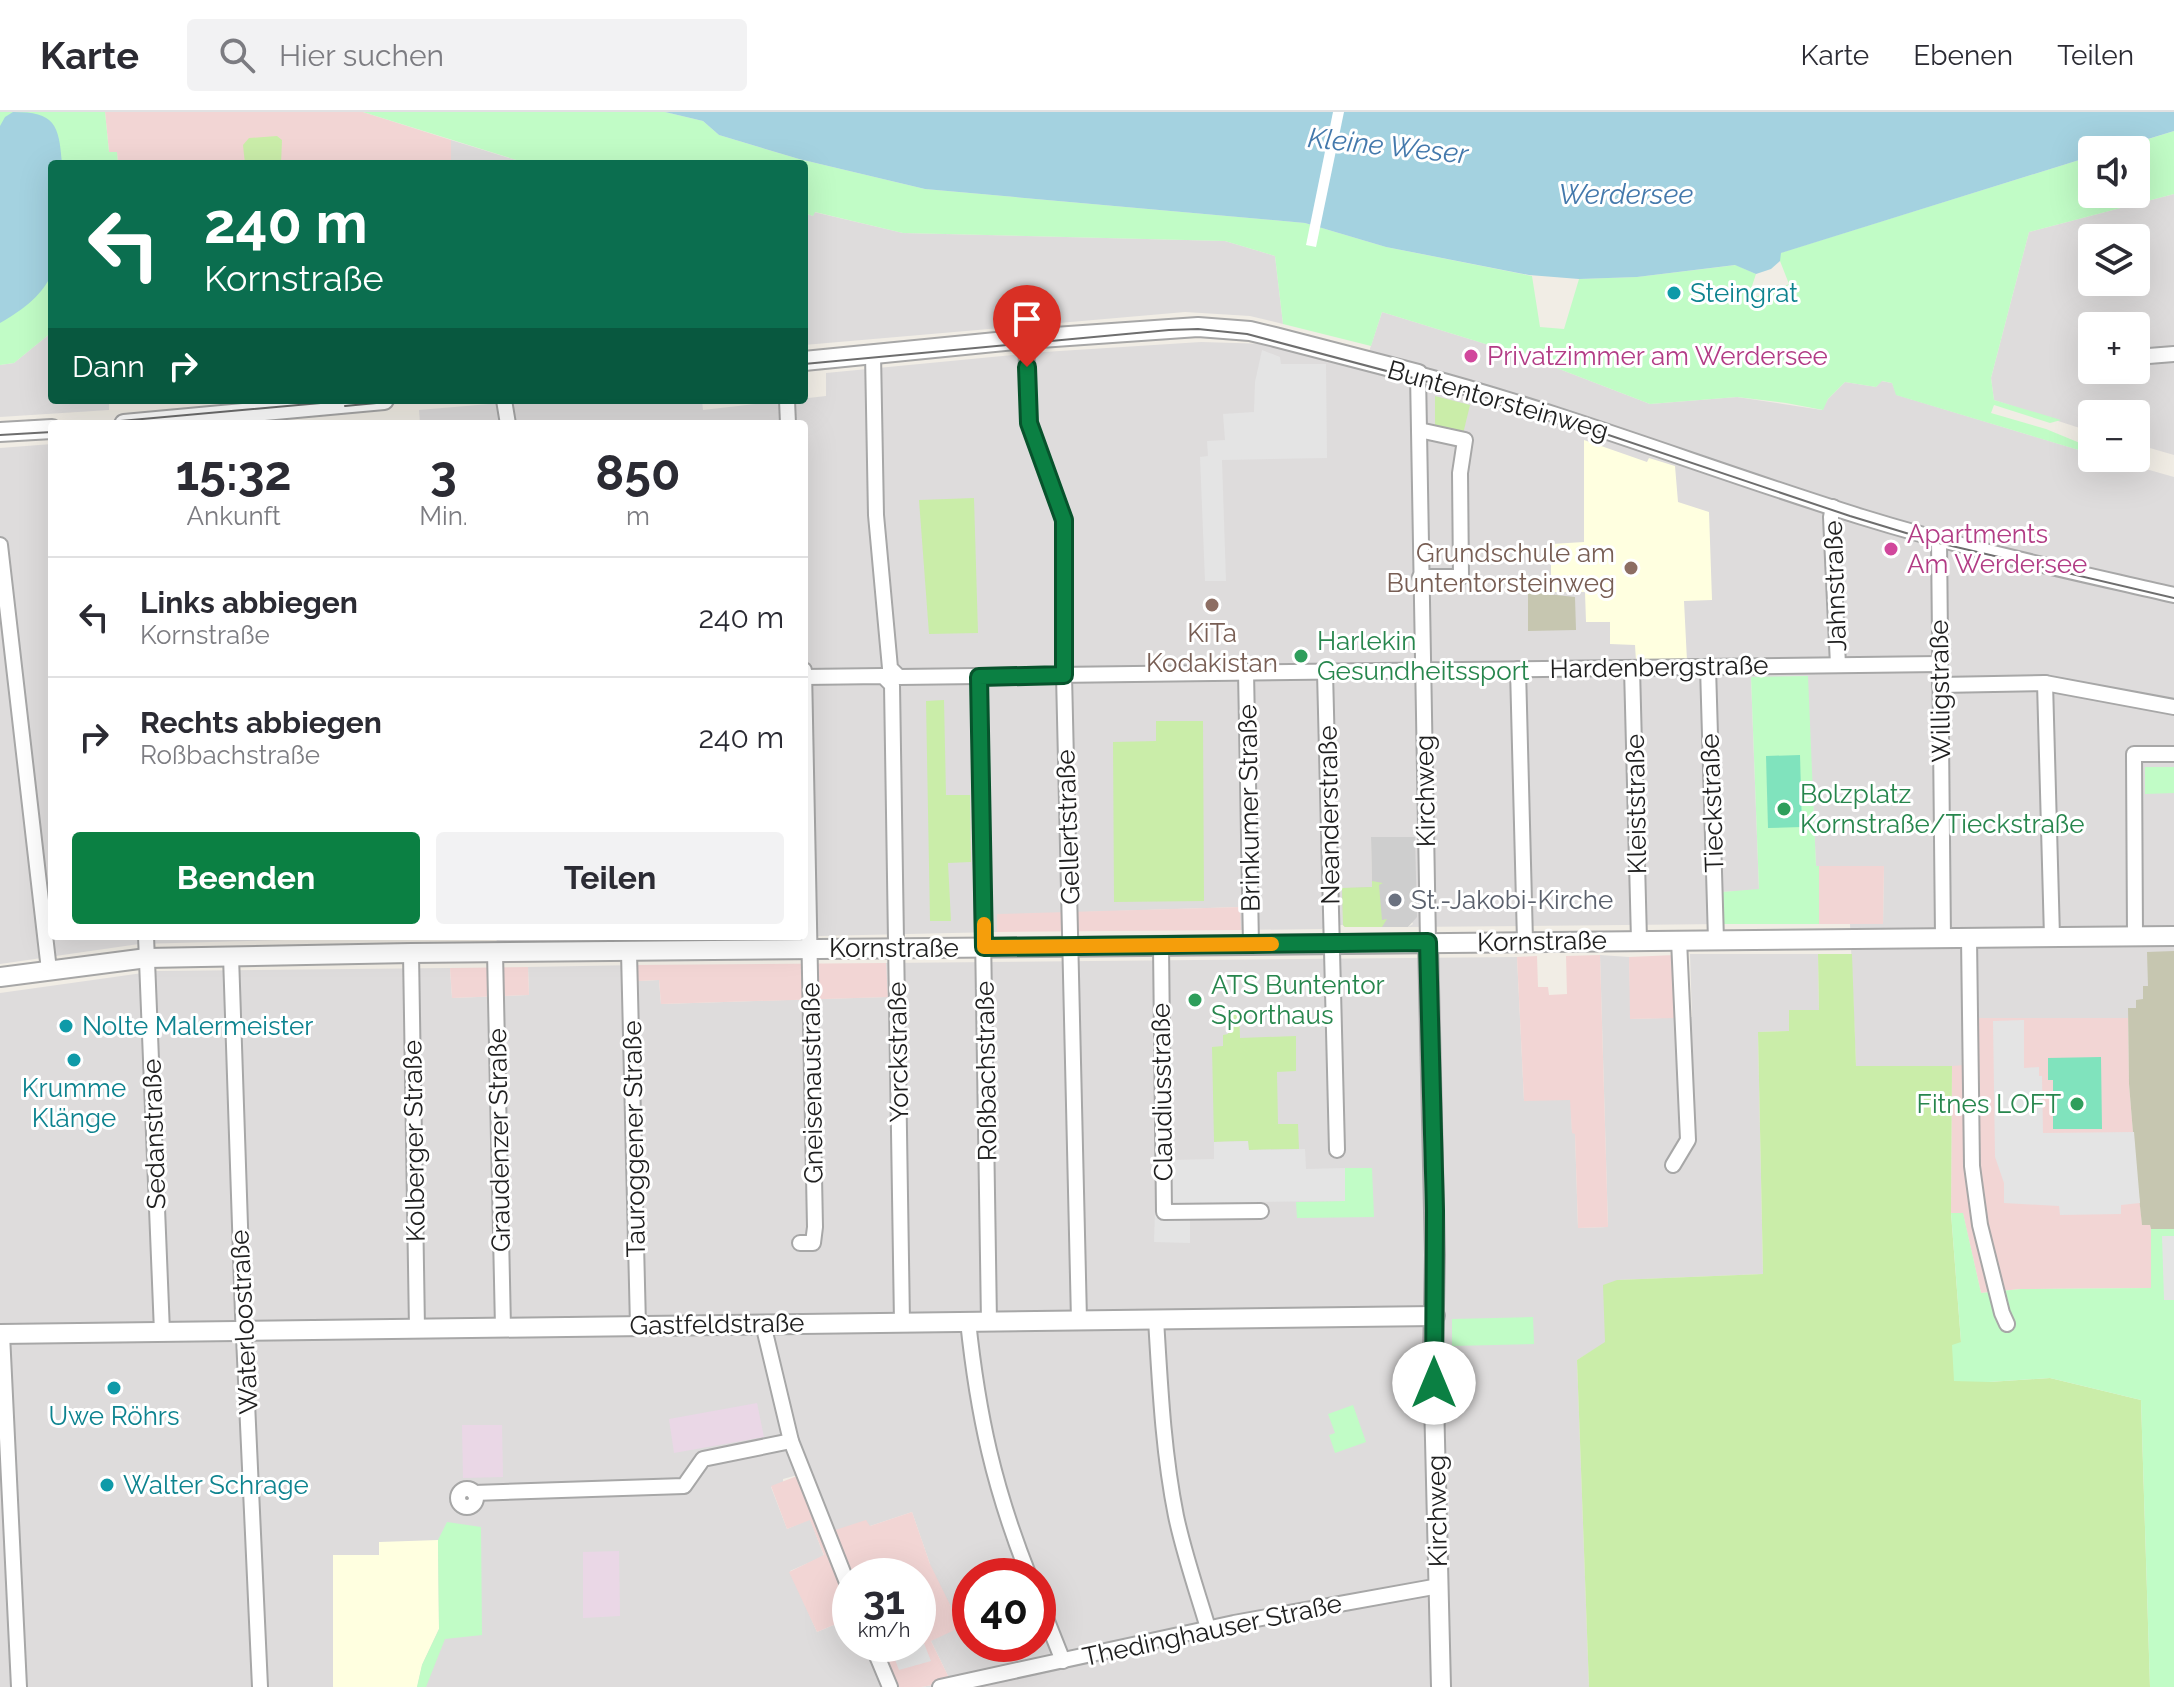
<!DOCTYPE html>
<html lang="de">
<meta charset="utf-8">
<style>
body{margin:0;font-family:Raleway,sans-serif;background:#f2f2f3;color:#2b2b33;height:100vh;display:flex;flex-direction:column;font-size:30px;white-space:nowrap}
*{box-sizing:border-box;margin:0}
p{font-size:26px;color:#7c7c81}
.icon{flex:none;width:44px;height:44px;fill:none;stroke:currentColor;stroke-width:2;stroke-linecap:round;stroke-linejoin:round}
.map{position:relative;flex:1;overflow:hidden}
.details{position:absolute;left:48px;top:308px;width:760px;height:520px;display:flex;flex-direction:column;background:#fff;border-radius:8px;box-shadow:0 8px 32px #0002}
.details>*{flex:none}
.guide{position:absolute;left:48px;top:48px;width:760px;height:244px;border-radius:8px;box-shadow:0 8px 32px #0002;background:#0b6e4f;color:#fff;overflow:hidden}
.tools{position:absolute;left:2078px;top:24px;display:grid;gap:16px}
.tools a{display:grid;place-items:center;width:72px;height:72px;border-radius:8px;background:#fff;box-shadow:0 8px 32px #0002;font-size:40px}
.speed{position:absolute;left:832px;top:1446px;display:flex;gap:16px;font-size:40px;font-weight:700;text-align:center}
.speed>*{display:grid;place-content:center;width:104px;height:104px;border-radius:50%;background:#fff;box-shadow:0 8px 32px #0002;line-height:1}
.speed small{font-size:20px;font-weight:400}
.speed .limit{border:12px solid #d22;background:#fff;color:#111}
.pin{position:absolute;display:grid;place-items:center;width:68px;height:68px;color:#fff;margin:-82px -34px;border-radius:50% 50% 50% 0;rotate:-45deg;box-shadow:0 0 8px #0007}
.pin .icon{rotate:45deg}
.me{position:absolute;width:88px;margin:-44px;rotate:0deg;stroke-linejoin:round;filter:drop-shadow(0 0 6px #0008)}
.turn{display:flex;align-items:center;gap:28px;height:168px;padding:0 24px;font-size:36px}
.turn .icon{width:104px;height:104px;stroke-width:2.5}
.turn b{display:block;font-size:56px;line-height:68px}
.then{display:flex;align-items:center;height:76px;padding:0 24px;background:#0003;gap:16px;font-size:30px}
.eta{display:flex;justify-content:space-evenly;align-items:center;height:136px;text-align:center}
.eta b{font-size:48px;font-weight:700;line-height:56px}
.cta{display:flex;gap:16px;margin-top:auto;padding:16px 24px}
.cta a{flex:1;height:92px;border-radius:8px;background:#0b8043;color:#fff;font-size:32px;font-weight:700;line-height:92px;text-align:center}
.cta a+a{background:#f2f2f3;color:#2b2b33}
ul{padding:0;list-style:none}
li{display:flex;align-items:center;gap:24px;height:120px;padding:0 24px;border-top:2px solid #e1e1e2}
li div{flex:1}
li b{display:block;font-size:30px}
li em{font-style:normal}
header{display:flex;align-items:center;gap:48px;box-sizing:border-box;height:112px;padding:0 40px;background:#fff;border-bottom:2px solid #e1e1e2}
header strong{font-size:38px}
nav{display:flex;gap:44px;margin-inline-start:auto;font-size:28px}
.search{width:560px;height:72px;background:#f2f2f3;display:flex;align-items:center;gap:20px;box-sizing:border-box;padding:0 28px;border-radius:8px;color:#7c7c81;font-size:30px}
.map>svg:first-child{display:block}
.residential{fill:#dedcdc;fill-rule:evenodd}
.commercial{fill:#f2d5d4}
.industrial{fill:#ead7e6}
.education{fill:#ffffe0}
.religious{fill:#cecece}
.construction{fill:#c6c6b0}
.grass{fill:#caeda9}
.cemetery{fill:#a5cbab}
.park{fill:#c1fcc6}
.pitch{fill:#80e3bd}
.parking{fill:#e4e4e4}
.water{fill:#a4d2e0}
.pier{fill:#fff}
.lines{fill:none;stroke-linecap:round;stroke-linejoin:round}
.minor-casing{stroke:#a7a7a7;stroke-width:18}
.tertiary-casing{stroke:#a7a7a7;stroke-width:22}
.minor{stroke:#fff;stroke-width:14}
.tertiary{stroke:#fff;stroke-width:18}
.tram{stroke:#6e6e6e;stroke-width:2}
.route-casing{stroke:#07532c;stroke-width:20}
.route{stroke:#0b8043;stroke-width:14}
.slow{stroke:#f59e0b;stroke-width:14}
.culture-dot{fill:#0f9aa8;stroke:#fff;stroke-width:3}
.hotel-dot{fill:#d1479c;stroke:#fff;stroke-width:3}
.education-dot{fill:#8d6e63;stroke:#fff;stroke-width:3}
.leisure-dot{fill:#2e9e5b;stroke:#fff;stroke-width:3}
.worship-dot{fill:#6b7280;stroke:#fff;stroke-width:3}
.labels{text-anchor:middle;dominant-baseline:central;stroke-width:6;stroke-linejoin:round;paint-order:stroke}
.culture-label{font-size:26px;fill:#0d838f;stroke:#fff;text-anchor:start}
.hotel-label{font-size:26px;fill:#b23c85;stroke:#fff;text-anchor:start}
.street-label{font-size:26px;fill:#202020;stroke:#fff}
.education-label{font-size:26px;fill:#785e54;stroke:#fff;text-anchor:end}
.leisure-label{font-size:26px;fill:#27864d;stroke:#fff;text-anchor:start}
.worship-label{font-size:26px;fill:#5b616d;stroke:#fff;text-anchor:start}
.water-label{font-size:28px;font-style:italic;fill:#4479ac;stroke:#fff}
</style>
<header>
<strong>Karte</strong>
<div class="search"><svg class="icon" aria-label="search" viewBox="0 0 24 24"><circle cx="10" cy="10" r="6"/><path d="M15 15l6 6"/></svg>Hier suchen</div>
<nav><a>Karte</a><a>Ebenen</a><a>Teilen</a></nav>
</header>
<div class="map">
<svg width="2174" height="1575" viewBox="0 0 2174 1575">
<rect width="100%" height="100%" fill="#f1ede5"/>
<!-- residential -->
<g class="residential">
<path d="M451,28L529,52H451Z"/>
<path d="M2174,82V343L2136,332V302H2092V320L1994,288L1991,266L2029,120ZM2092,126H2136V170H2092ZM2092,214H2136V258H2092Z"/>
<path d="M814,100L903,121L1225,129L1275,144L1283,212L1250,204L1185,200L804,233V101L813,104Z"/>
<path d="M1382,200L1528,245L1650,292L1737,285L1822,298L1828,287L1845,270L1876,275L1881,269L1892,271L1897,283L2092,342V346H2107L2174,365V873L2143,888L2136,896H2129L2128,906H1964V954H1856L1850,812H1883L1884,754H1816L1807,564L1751,566L1759,778L1722,780L1724,812L1408,815L1413,812L1371,726L1372,775L1342,776L1343,813H1325L1322,817L1241,818L1239,795L997,803V820L497,831L496,824H804V312H420L419,298L536,288H702L703,298L826,284V261L1044,240L1201,230L1269,232L1363,258Z"/>
<path d="M52,220V288H109V298L0,305V253L14,251Z"/>
<path d="M52,332V824H285V828L139,832L0,852V336Z"/>
<path d="M1690,842H1818L1819,898H1790L1789,919L1758,920L1763,1162L1617,1168L1605,1231L1577,1248L1589,1575H921L951,1570L931,1529L930,1452L912,1400L870,1414L829,1420L805,1361L783,1367V1370L771,1375L787,1417L810,1407L824,1444L790,1459L817,1520L850,1506V1532H866L884,1575H417L422,1553L380,1430V1443H333V1575H0V881L157,859L450,856L452,886L529,883L528,855L637,853L638,869L659,868L661,892L887,885L886,851L1517,845L1524,988L1571,987L1572,1021H1575L1578,1116L1608,1115L1600,843L1629,845L1631,907L1692,905ZM970,1464H1038V1532H970Z"/>
</g>
<!-- commercial -->
<g class="commercial">
<path d="M105,0H363L451,28V52H118L117,41L109,40Z"/>
<path d="M1819,754H1884L1883,812H1819Z"/>
<path d="M1240,795L1241,818L997,820V802Z"/>
<path d="M1600,843L1608,1115L1578,1116L1575,1022L1572,1021L1570,988L1524,989L1517,845L1537,844L1538,875H1548L1549,883L1567,882L1566,844Z"/>
<path d="M1675,843L1676,906L1630,907L1629,845Z"/>
<path d="M886,851L888,885L661,892L659,868L638,869L637,853Z"/>
<path d="M528,855L529,883L452,886L450,856Z"/>
<path d="M1964,906H2128L2129,972L2136,1057L2142,1112L2150,1113L2151,1117V1176L2021,1177L1981,1181L1963,1102L1951,1101L1952,954L1964,953Z"/>
<path d="M805,1361L829,1420L866,1408L870,1414L912,1400L930,1452L961,1515L931,1529L951,1570L921,1575H884L866,1532H918V1464H850V1506L817,1520L789,1460L824,1443L810,1408L787,1417L771,1374Z"/>
</g>
<!-- industrial -->
<g class="industrial">
<path d="M757,1291L764,1325L674,1341L669,1307Z"/>
<path d="M462,1313H502L503,1365L463,1366Z"/>
<path d="M619,1439L620,1504L583,1506V1440Z"/>
</g>
<!-- education -->
<g class="education">
<path d="M1584,328L1647,350L1649,346L1675,354L1678,390L1709,400L1712,488L1684,489L1687,549H1636L1635,533L1610,532V510H1586L1585,480H1551V432L1584,430Z"/>
<path d="M438,1428L439,1517L422,1553L417,1575H333V1443H379V1430Z"/>
</g>
<!-- religious -->
<path class="religious" d="M1371,725H1415L1417,805L1408,815H1345L1343,813L1342,776L1372,775Z"/>
<!-- construction -->
<g class="construction">
<path d="M1528,480L1575,485L1576,518L1528,519Z"/>
<path d="M2174,839V1117H2151L2150,1113H2142L2136,1057L2129,972L2128,896H2136V888L2143,887V874H2148L2147,840Z"/>
</g>
<!-- grass -->
<g class="grass">
<path d="M277,24L282,28L281,52H245L243,33L249,26Z"/>
<path d="M1435,284L1470,293L1463,322L1435,316Z"/>
<path d="M974,386L978,521L929,522L919,388Z"/>
<path d="M944,588L946,683H970L971,750L948,751L951,809H930L926,589Z"/>
<path d="M1156,609H1203L1204,789L1114,790L1113,630L1156,629Z"/>
<path d="M1372,769L1383,771L1379,773L1382,808L1387,807L1382,815H1345L1343,813L1342,776L1372,775Z"/>
<path d="M1818,842H1852L1856,954H1952L1951,1101L1961,1230L1989,1270L2050,1266L2141,1288L2150,1575H1589L1577,1248L1605,1230L1603,1173L1617,1168L1763,1162L1758,920L1789,919V898H1819Z"/>
<path d="M1239,896L1240,926L1296,924V959L1277,960L1278,1012H1298L1299,1037L1248,1038L1247,1029L1214,1030L1212,935L1223,934V923L1228,922V897Z"/>
</g>
<!-- cemetery -->
<path class="cemetery" d="M285,824H496V827L285,828Z"/>
<!-- park -->
<g class="park">
<path d="M0,0H105L109,40H117L118,52H52V220L14,251L0,253Z"/>
<path d="M363,0H665L703,9L719,23L799,47L925,77L1305,111L1386,135L1532,164L1540,215L1564,217L1579,167L1637,165L1736,153L1756,162L1748,186L1767,182L1789,172L1780,149V141L2092,44V82H2136V38H2113L2174,19V82L2029,120L1991,266L1994,288L2061,308L2050,311L1994,293L1991,301L2046,317L2092,336V342L1896,283L1892,271L1882,269L1876,275L1845,270L1828,287L1823,298L1786,291L1737,285L1650,292L1528,245L1382,200L1371,234L1283,212L1275,144L1225,129L903,121L815,100L813,104L804,101V52H529Z"/>
<path d="M1808,564L1816,754H1819V812H1724L1722,780L1759,777L1751,565Z"/>
<path d="M2145,655H2174V681L2145,682Z"/>
<path d="M1345,1056H1372L1374,1105L1297,1106L1296,1090L1344,1089Z"/>
<path d="M1951,1101H1963L1981,1181L2021,1177L2151,1176V1117H2174V1575H2150L2141,1288L2050,1266L1989,1270L1954,1269L1952,1233L1961,1230Z"/>
<path d="M1533,1205L1534,1232L1452,1234V1207Z"/>
<path d="M1353,1293L1366,1330L1335,1341L1329,1323L1335,1321L1328,1302Z"/>
<path d="M447,1410L481,1415L482,1523L445,1527L426,1575H417L422,1553L439,1517L438,1428Z"/>
</g>
<!-- pitch -->
<g class="pitch">
<path d="M1800,643L1802,715L1768,716L1766,644Z"/>
<path d="M2101,945L2102,1017H2053V968H2048V946Z"/>
</g>
<!-- parking -->
<g class="parking">
<path d="M1262,238L1280,245L1281,252H1326L1327,346L1222,348L1226,469H1205L1200,345L1208,344L1207,329L1225,328L1223,302L1254,300L1255,270Z"/>
<path d="M2024,908V956L2039,955V964H2042L2043,1021L2134,1020L2140,1091L2121,1093V1102L2060,1103L2059,1094L2004,1091V1071L1995,1045L1993,909Z"/>
<path d="M1248,1029L1249,1038L1305,1037L1306,1057L1345,1056V1089L1172,1091L1171,1048L1214,1047V1030Z"/>
<path d="M1155,1100H1190V1131L1154,1130Z"/>
<path d="M2162,1124H2174V1188H2164Z"/>
<path d="M918,1516L931,1549L899,1558L889,1532H918Z"/>
</g>
<!-- water -->
<g class="water">
<path d="M13,0C55,0 59,12 62,52H52C52,71 56,153 50,165C41,185 19,200 0,211V14L5,5Z"/>
<path d="M665,0H2174V19L2112,38H2092V44L1781,141L1780,149L1771,157L1756,162L1735,153L1637,165L1579,167L1529,163L1386,135L1305,111L925,77L799,47L719,23L703,9Z"/>
</g>
<!-- pier -->
<path class="pier" d="M1333,0H1344L1316,135L1306,133Z"/>
<g class="lines">
<!-- minor casing -->
<g class="minor-casing">
<g id="minor">
<path d="M1026,227L1029,311L1064,408V563L1079,1208"/>
<path d="M873,242L876,403L890,556L899,565L1940,552"/>
<path d="M2136,245L2174,242"/>
<path d="M504,288L508,312"/>
<path d="M787,288L788,312"/>
<path d="M1419,318L1465,328L1460,361L1461,465H1420"/>
<path d="M1833,395L1831,405L1838,553"/>
<path d="M1939,427L1943,826"/>
<path d="M0,433L49,858"/>
<path d="M1708,555L1716,828"/>
<path d="M1632,556L1639,828"/>
<path d="M1518,557L1525,829"/>
<path d="M1246,559L1251,833"/>
<path d="M1325,560L1337,1038"/>
<path d="M804,565L883,564L892,573L902,1211"/>
<path d="M979,565L989,1210"/>
<path d="M2045,571L2052,825"/>
<path d="M1940,573L2045,571L2174,595"/>
<path d="M146,824L162,1220"/>
<path d="M2135,824L2134,642H2174"/>
<path d="M1969,826L1972,1054L1980,1113L2002,1201L2007,1212"/>
<path d="M1428,830L1418,262C1569,302 1714,359 1862,405C1965,437 2070,459 2174,483"/>
<path d="M1161,834L1164,1100L1261,1099"/>
<path d="M495,840L503,1216"/>
<path d="M629,840L638,1214"/>
<path d="M411,841L417,1217"/>
<path d="M231,844L243,1203L260,1575"/>
<path d="M1673,1053L1688,1028L1679,828"/>
<path d="M800,1131H813L815,1115L804,558"/>
<path d="M1156,1207C1160,1273 1163,1339 1176,1404C1184,1442 1197,1479 1208,1516"/>
<path d="M968,1209C978,1304 994,1376 1029,1464"/>
<path d="M763,1212L791,1329L850,1478"/>
<path d="M2,1222L19,1575"/>
<circle cx="467" cy="1386" r="9"/>
<path d="M474,1381L684,1374L703,1347L791,1329"/>
<path d="M1038,1486L1063,1549"/>
<path d="M872,1532L890,1575"/>
<path d="M940,1575L1234,1511L1439,1474"/>
</g>
</g>
<!-- tertiary casing -->
<g class="tertiary-casing">
<g id="tertiary">
<path d="M804,249L1026,227L1198,215L1250,219L1275,225L1418,262"/>
<path d="M124,312L384,288"/>
<path d="M0,320L52,317"/>
<path d="M1428,830L1435,1143L1433,1246L1441,1575"/>
<path d="M0,865L147,846L411,841L2174,824"/>
<path d="M0,1222L1435,1204"/>
</g>
</g>
<!-- minor -->
<use href="#minor" class="minor"/>
<!-- tertiary -->
<use href="#tertiary" class="tertiary"/>
<!-- tram -->
<g class="tram">
<path d="M804,252L1169,218L1198,217L1247,222L1534,298L1850,404L1939,431L2174,486"/>
<path d="M345,294L408,288"/>
<path d="M87,312L354,288"/>
<path d="M0,323L52,320"/>
</g>
</g>
<g class="lines">
<!-- route casing -->
<g class="route-casing">
<path id="route" d="M1027,255L1029,311L1064,408V563L979,565L984,835L1428,830L1435,1099L1434,1271"/>
</g>
<!-- route -->
<use href="#route" class="route"/>
<!-- slow -->
<path class="slow" d="M984,812V835L1272,832"/>
</g>
<!-- markers -->
<g class="culture-dot">
<circle cx="1674" cy="181" r="8"/>
<circle cx="66" cy="914" r="8"/>
<circle cx="74" cy="948" r="8"/>
<circle cx="114" cy="1276" r="8"/>
<circle cx="107" cy="1373" r="8"/>
</g>
<g class="hotel-dot">
<circle cx="1471" cy="244" r="8"/>
<circle cx="1891" cy="437" r="8"/>
</g>
<g class="education-dot">
<circle cx="1631" cy="456" r="8"/>
<circle cx="1212" cy="493" r="8"/>
</g>
<g class="leisure-dot">
<circle cx="1301" cy="544" r="8"/>
<circle cx="1784" cy="697" r="8"/>
<circle cx="1195" cy="888" r="8"/>
<circle cx="2077" cy="992" r="8"/>
</g>
<circle class="worship-dot" cx="1395" cy="788" r="8"/>
<g class="labels">
<!-- culture labels -->
<g class="culture-label">
<text x="1690" y="181">Steingrat</text>
<text x="82" y="914">Nolte Malermeister</text>
<text x="74" y="976" text-anchor="middle">Krumme<tspan x="74" dy="30">Klänge</tspan></text>
<text x="114" y="1304" text-anchor="middle">Uwe Röhrs</text>
<text x="123" y="1373">Walter Schrage</text>
</g>
<!-- hotel labels -->
<g class="hotel-label">
<text x="1487" y="244">Privatzimmer am Werdersee</text>
<text x="1907" y="422">Apartments<tspan x="1907" dy="30">Am Werdersee</tspan></text>
</g>
<!-- street labels -->
<g class="street-label">
<text transform="translate(1498 288) rotate(16)">Buntentorsteinweg</text>
<text transform="translate(1835 474) rotate(-92)">Jahnstraße</text>
<text transform="translate(1659 555) rotate(-1)">Hardenbergstraße</text>
<text transform="translate(1940 579) rotate(-91)">Willigstraße</text>
<text transform="translate(1425 679) rotate(-91)">Kirchweg</text>
<text transform="translate(1712 691) rotate(-92)">Tieckstraße</text>
<text transform="translate(1636 692) rotate(-91)">Kleiststraße</text>
<text transform="translate(1249 696) rotate(-91)">Brinkumer Straße</text>
<text transform="translate(1329 703) rotate(-91)">Neanderstraße</text>
<text transform="translate(1068 715) rotate(-92)">Gellertstraße</text>
<text transform="translate(1542 829) rotate(-1)">Kornstraße</text>
<text x="894" y="836">Kornstraße</text>
<text transform="translate(898 940) rotate(-91)">Yorckstraße</text>
<text transform="translate(986 959) rotate(-91)">Roßbachstraße</text>
<text transform="translate(812 971) rotate(-91)">Gneisenaustraße</text>
<text transform="translate(1162 980) rotate(-91)">Claudiusstraße</text>
<text transform="translate(154 1022) rotate(-92)">Sedanstraße</text>
<text transform="translate(634 1027) rotate(-91)">Tauroggener Straße</text>
<text transform="translate(499 1028) rotate(-91)">Graudenzer Straße</text>
<text transform="translate(414 1029) rotate(-91)">Kolberger Straße</text>
<text transform="translate(244 1210) rotate(-93)">Waterloostraße</text>
<text transform="translate(717 1212) rotate(-1)">Gastfeldstraße</text>
<text transform="translate(1437 1399) rotate(-91)">Kirchweg</text>
<text transform="translate(1212 1518) rotate(-12)">Thedinghauser Straße</text>
</g>
<!-- education labels -->
<g class="education-label">
<text x="1615" y="441">Grundschule am<tspan x="1615" dy="30">Buntentorsteinweg</tspan></text>
<text x="1212" y="521" text-anchor="middle">KiTa<tspan x="1212" dy="30">Kodakistan</tspan></text>
</g>
<!-- leisure labels -->
<g class="leisure-label">
<text x="1317" y="529">Harlekin<tspan x="1317" dy="30">Gesundheitssport</tspan></text>
<text x="1800" y="682">Bolzplatz<tspan x="1800" dy="30">Kornstraße/Tieckstraße</tspan></text>
<text x="1211" y="873">ATS Buntentor<tspan x="1211" dy="30">Sporthaus</tspan></text>
<text x="2061" y="992" text-anchor="end">Fitnes LOFT</text>
</g>
<!-- worship labels -->
<g class="worship-label">
<text x="1411" y="788">St.-Jakobi-Kirche</text>
</g>
<!-- water labels -->
<g class="water-label">
<text transform="translate(1388 34) rotate(6)">Kleine Weser</text>
<text x="1626" y="82">Werdersee</text>
</g>
</g>
</svg>
<div class="tools">
<a><svg class="icon" aria-label="sound" viewBox="0 0 24 24"><path d="M4 9h4l5-4v14l-5-4H4zM17 9q2 3 0 6"/></svg></a>
<a><svg class="icon" aria-label="layers" viewBox="0 0 24 24"><path d="M12 4l9 5-9 5-9-5zM3 14l9 5 9-5"/></svg></a>
<a>+</a>
<a>−</a>
</div>
<div class="speed"><div>31<small>km/h</small></div><div class="limit">40</div></div>
<div class="pin" style="left:1027px;top:255px;background:#d93025"><svg class="icon" aria-label="arrive" viewBox="0 0 24 24"><path d="M6 21V4h12l-3 4 3 4H6"/></svg></div>
<svg class="me" style="left:1434px;top:1271px" viewBox="-20 -20 40 40"><circle r="19" fill="#fff"/><path d="M0-13L10 11 0 6-10 11z" fill="#0b8043"/></svg>
<div class="guide">
<div class="turn"><svg class="icon" aria-label="left" viewBox="0 0 24 24"><path d="M17 20v-9H6M10 6l-5 5 5 5"/></svg><div><b>240 m</b>Kornstraße</div></div>
<div class="then">Dann<svg class="icon" aria-label="right" viewBox="0 0 24 24"><path d="M7 20v-9h11M14 6l5 5-5 5"/></svg></div>
</div>
<section class="details">
<div class="eta">
<div><b>15:32</b><p>Ankunft</p></div>
<div><b>3</b><p>Min.</p></div>
<div><b>850</b><p>m</p></div>
</div>
<ul>
<li><svg class="icon" aria-label="left" viewBox="0 0 24 24"><path d="M17 20v-9H6M10 6l-5 5 5 5"/></svg><div><b>Links abbiegen</b><p>Kornstraße</p></div><em>240 m</em></li>
<li><svg class="icon" aria-label="right" viewBox="0 0 24 24"><path d="M7 20v-9h11M14 6l5 5-5 5"/></svg><div><b>Rechts abbiegen</b><p>Roßbachstraße</p></div><em>240 m</em></li>
</ul>
<div class="cta"><a>Beenden</a><a>Teilen</a></div>
</section>
</div>
